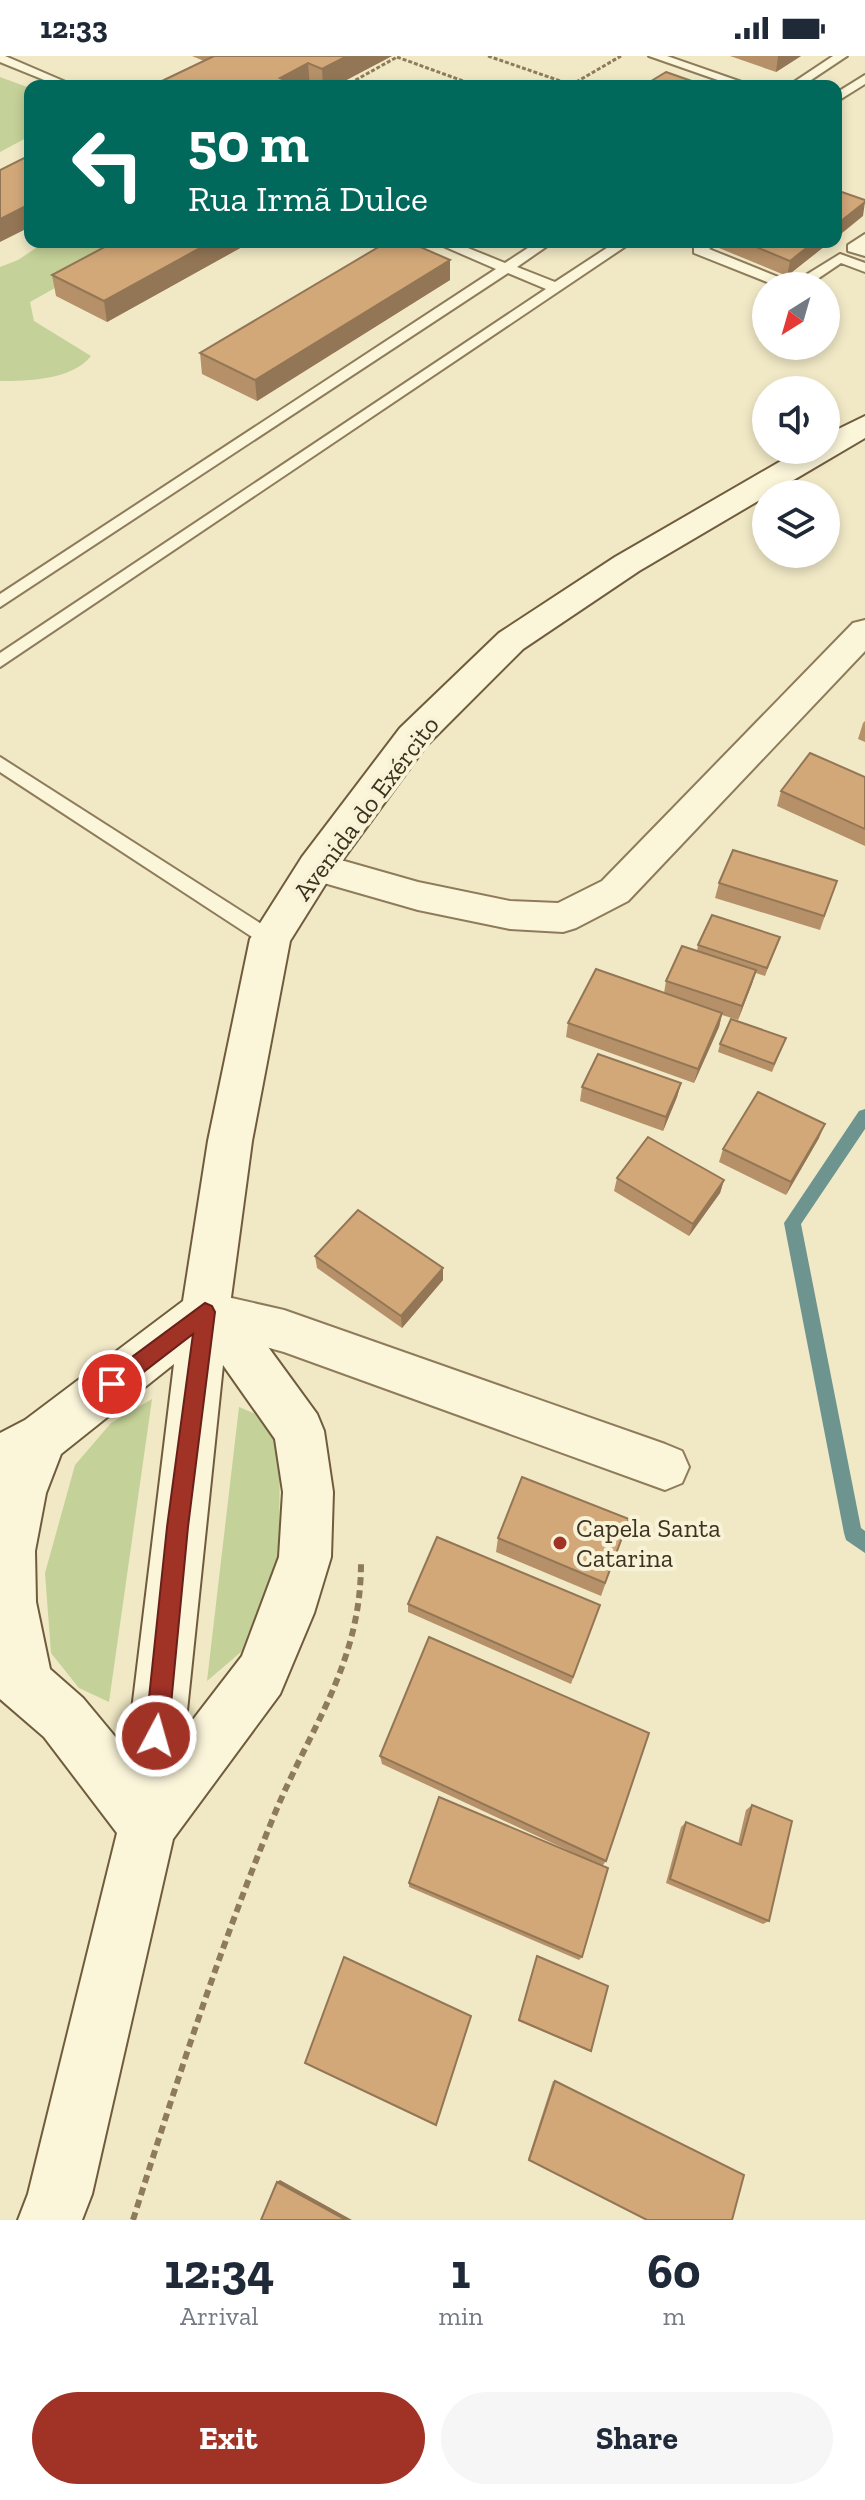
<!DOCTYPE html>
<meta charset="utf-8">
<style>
body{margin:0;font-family:"Zilla Slab",serif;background:#f6f6f7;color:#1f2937;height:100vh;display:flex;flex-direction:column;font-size:30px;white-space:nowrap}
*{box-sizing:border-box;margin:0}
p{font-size:26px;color:#747a83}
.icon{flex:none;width:44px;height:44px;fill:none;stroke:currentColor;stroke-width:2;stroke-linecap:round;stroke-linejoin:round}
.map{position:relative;height:2164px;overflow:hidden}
.panel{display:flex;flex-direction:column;background:#fff;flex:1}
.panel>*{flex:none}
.hud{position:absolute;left:24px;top:24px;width:818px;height:168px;border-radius:16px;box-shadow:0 4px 12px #0003;background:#00695c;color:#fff;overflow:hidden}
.needle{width:52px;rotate:217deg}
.fabs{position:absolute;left:752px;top:216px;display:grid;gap:16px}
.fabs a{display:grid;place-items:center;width:88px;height:88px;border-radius:50%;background:#fff;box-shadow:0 4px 12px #0003;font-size:40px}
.pin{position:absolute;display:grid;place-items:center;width:68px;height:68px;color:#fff;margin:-34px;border:4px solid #fff;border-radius:50%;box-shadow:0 2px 8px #0007}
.me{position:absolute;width:88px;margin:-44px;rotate:6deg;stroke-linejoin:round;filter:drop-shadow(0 0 6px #0008)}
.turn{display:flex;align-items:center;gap:28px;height:168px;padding:0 32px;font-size:36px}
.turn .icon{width:104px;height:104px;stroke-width:2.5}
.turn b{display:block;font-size:56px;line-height:68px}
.eta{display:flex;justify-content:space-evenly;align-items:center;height:136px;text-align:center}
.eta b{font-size:48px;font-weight:700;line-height:56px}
.action{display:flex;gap:16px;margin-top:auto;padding:16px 32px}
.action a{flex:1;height:92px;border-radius:48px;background:#a13226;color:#fff;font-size:32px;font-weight:700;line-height:92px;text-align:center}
.action a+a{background:#f6f6f7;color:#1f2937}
.status{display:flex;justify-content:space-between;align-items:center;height:56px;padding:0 40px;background:#fff;direction:ltr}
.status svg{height:22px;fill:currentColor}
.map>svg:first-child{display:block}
.green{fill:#c4d198}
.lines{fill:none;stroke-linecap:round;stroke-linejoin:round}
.stream{fill:#6d948e;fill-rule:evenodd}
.lane-casing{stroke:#8e7b5a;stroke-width:4}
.street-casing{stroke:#8e7b5a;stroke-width:4}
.secondary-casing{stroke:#705c3d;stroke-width:4}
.path-far1{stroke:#8e7b5a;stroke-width:3;stroke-dasharray:4 2;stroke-linecap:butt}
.path{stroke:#8e7b5a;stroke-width:6;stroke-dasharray:8 5;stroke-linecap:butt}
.lane{fill:#fbf5da;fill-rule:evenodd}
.street{fill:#fbf5da;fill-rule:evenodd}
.secondary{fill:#fbf5da;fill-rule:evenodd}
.wall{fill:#b59068}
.shaded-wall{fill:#937655}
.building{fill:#d2a879;stroke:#937655;stroke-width:2}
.route{fill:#a13226;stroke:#692019;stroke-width:2}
.poi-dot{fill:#a13226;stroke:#f8f2d6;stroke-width:3}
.labels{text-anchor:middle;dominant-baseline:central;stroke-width:8;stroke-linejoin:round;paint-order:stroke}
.street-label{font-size:26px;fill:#3d311f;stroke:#f8f2d6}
.poi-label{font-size:26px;fill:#3d311f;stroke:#f8f2d6;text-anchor:start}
</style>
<div class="status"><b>12:33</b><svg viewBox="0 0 49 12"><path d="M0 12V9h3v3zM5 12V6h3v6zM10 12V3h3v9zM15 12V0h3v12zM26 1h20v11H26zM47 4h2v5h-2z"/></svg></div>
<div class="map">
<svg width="865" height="2164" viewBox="0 0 865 2164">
<rect width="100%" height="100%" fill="#f1e9c6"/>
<!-- green -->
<g class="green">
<path d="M0,21L30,32V80L0,96Z"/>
<path d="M45,186H103L109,195L105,204L30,246L34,265L91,300C72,324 28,325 0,325V211L18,204Z"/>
<path d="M152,1343L109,1646L79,1632L51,1597L45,1517L75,1409L111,1367Z"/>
<path d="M239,1351L265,1362L280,1395L279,1498L241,1596L207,1625Z"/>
</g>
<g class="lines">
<!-- stream -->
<path class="stream" d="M865,1053V1073L801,1168L861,1472L865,1475V1497L846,1484L844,1477L784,1167L859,1055Z"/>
<!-- lane casing -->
<g class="lane-casing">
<g id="lane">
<path d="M0,0H5L75,30H59L0,6Z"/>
<path d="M649,0H667L753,30H735Z"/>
<path d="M833,0H847L802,30H788Z"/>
<path d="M865,19V28L836,46V37Z"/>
<path d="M865,178V200L848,195V189Z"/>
<path d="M434,186H453L505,207L537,186H553L517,211L555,226L616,186H632L0,611V597L546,233L508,217L0,551V538L496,213Z"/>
<path d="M702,186H718L709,193L793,227L840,198L865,207V216L841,207L807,230H777L694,197V191Z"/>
<path d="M0,701L277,878L280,883L277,888H263L0,716Z"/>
</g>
</g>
<!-- street casing -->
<g class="street-casing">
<g id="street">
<path d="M865,564V595L628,845L576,872L563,876L510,873L418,854L303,821L297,811L303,801L316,797L418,826L510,845L558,847L602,825L853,567Z"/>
<path d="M205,1236L284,1254L665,1388L682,1395L689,1411L682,1427L665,1434L284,1296L189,1270L182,1256L189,1242Z"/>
</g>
</g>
<!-- secondary casing -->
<g class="secondary-casing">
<path id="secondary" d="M865,360V382L639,515L523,593L426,690L330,821L290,885L252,1085L230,1249L263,1284L317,1358L324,1375L333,1436L331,1501L314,1557L280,1638L173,1783L92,2138L82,2164H18L28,2138L117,1777L44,1681L0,1643V1377L25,1364L183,1245L208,1085L250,883L302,801L400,672L499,577L615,501L800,394H826V379ZM174,1308L127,1695L83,1642L50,1613L36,1546L35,1495L46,1437L61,1398ZM223,1309L275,1383L283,1436L279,1501L242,1600L185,1674Z"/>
</g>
<!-- path-far1 -->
<g class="path-far1">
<path d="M488,0L572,29"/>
<path d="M397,1L477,30"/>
<path d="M571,29L621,0"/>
<path d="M345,30L397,1"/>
</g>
<!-- path -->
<path class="path" d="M133,2164C176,2028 219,1894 273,1762C309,1673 361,1609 361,1507"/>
<!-- lane -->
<use href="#lane" class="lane"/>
<!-- street -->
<use href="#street" class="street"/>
<!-- secondary -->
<use href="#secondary" class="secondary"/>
</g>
<!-- wall -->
<g class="wall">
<path d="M192,0H392L335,30H165L164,24L204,5Z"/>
<path d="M730,0H801L776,16Z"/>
<path d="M114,186H251L107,266L56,240L52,219Z"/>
<path d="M720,186H830L787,220L719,192Z"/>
<path d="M450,204V224L257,345L202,318L200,297Z"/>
<path d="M865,665V686L858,683L863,667Z"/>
<path d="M865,721V790L777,750L781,735Z"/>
<path d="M837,825L820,874L715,842L719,827Z"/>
<path d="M780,881L765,920L756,917L738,964L722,959L719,971L694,1027L566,981L568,967L664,937L666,925L697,895L698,889Z"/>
<path d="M786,982L772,1016L718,996L720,988Z"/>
<path d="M681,1027L677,1041L663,1075L580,1045L582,1031Z"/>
<path d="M819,1082L786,1139L719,1106L723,1093Z"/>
<path d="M617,1122L724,1124L720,1137L689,1180L614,1135Z"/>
<path d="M315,1200L443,1224L402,1272L317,1212Z"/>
<path d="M629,1463L601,1540L496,1496L498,1482Z"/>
<path d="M408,1548L600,1549L571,1628L408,1556Z"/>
<path d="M380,1700L606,1805L603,1809L582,1901L579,1904L409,1831V1827L578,1799L382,1708Z"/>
<path d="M752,1749L769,1865L763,1868L666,1827L681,1771L686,1766L738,1788L746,1754Z"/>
<path d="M537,1900L591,1995H589L518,1965Z"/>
<path d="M553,2025H555L647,2164L528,2103Z"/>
</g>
<!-- shaded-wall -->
<g class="shaded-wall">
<path d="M347,0H392L335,30H323L322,13Z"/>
<path d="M778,0H801L776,16Z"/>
<path d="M308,7L310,30H280V22Z"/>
<path d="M865,146L863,160L836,182V169Z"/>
<path d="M30,148V171L0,186V163Z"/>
<path d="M211,186H251L107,266L104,245Z"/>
<path d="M814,186H830L787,220L790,205Z"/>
<path d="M450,204V224L257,345L255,324Z"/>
<path d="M756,914L752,928L738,964L742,950Z"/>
<path d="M722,957L719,971L694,1027L698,1013Z"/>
<path d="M681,1027L677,1041L663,1075L666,1061Z"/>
<path d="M825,1068L819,1082L786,1139L791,1126Z"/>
<path d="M724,1124L720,1137L689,1180L693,1168Z"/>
<path d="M443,1212V1224L402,1272L401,1260Z"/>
<path d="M280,2124L352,2164H346L277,2126Z"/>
</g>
<!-- building -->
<g class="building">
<path d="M214,0H347L322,13L308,7L280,22L295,28L291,30H179L164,24Z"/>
<path d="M666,16L706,30H643Z"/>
<path d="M30,99V148L0,163V114Z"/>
<path d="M836,134L865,144V146L836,169Z"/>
<path d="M114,186H211L104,245L52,219Z"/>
<path d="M387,186H409L450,204L255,324L200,297Z"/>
<path d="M744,186H814L790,205Z"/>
<path d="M810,697L865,721V773L781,735Z"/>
<path d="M733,794L837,825L824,860L719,827Z"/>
<path d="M712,859L780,881L767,912L698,889Z"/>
<path d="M682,890L756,914L742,950L666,925Z"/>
<path d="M596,913L722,957L698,1013L568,967Z"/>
<path d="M731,963L786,982L774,1008L720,988Z"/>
<path d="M598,998L681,1027L666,1061L582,1031Z"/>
<path d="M758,1036L825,1068L791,1126L723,1093Z"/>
<path d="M648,1081L724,1124L693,1168L617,1122Z"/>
<path d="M358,1154L443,1212L401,1260L315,1200Z"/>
<path d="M522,1421L629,1463L605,1527L498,1482Z"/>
<path d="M437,1481L600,1549L573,1621L408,1548Z"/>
<path d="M429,1581L649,1677L606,1805L380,1700Z"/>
<path d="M439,1741L608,1812L582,1901L409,1827Z"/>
<path d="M752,1749L792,1765L769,1865L670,1823L686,1766L741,1789Z"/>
<path d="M537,1900L608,1930L591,1995L519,1964Z"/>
<path d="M344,1901L471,1960L436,2069L305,2007Z"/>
<path d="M555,2025L744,2119L732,2164H647L529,2104Z"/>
<path d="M277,2126L346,2164H261Z"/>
</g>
<!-- route -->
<path class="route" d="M205,1247L212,1250L215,1256L188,1471L168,1680L164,1689L156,1692L148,1689L145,1680L167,1471L193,1278L120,1334L112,1337L105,1334L102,1328L105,1321Z"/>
<!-- markers -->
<circle class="poi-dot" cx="560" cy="1487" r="8"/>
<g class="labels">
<!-- street labels -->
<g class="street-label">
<text transform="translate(366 752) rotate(-53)">Avenida do Exército</text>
</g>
<!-- poi labels -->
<g class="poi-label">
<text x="576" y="1472">Capela Santa<tspan x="576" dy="30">Catarina</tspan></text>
</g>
</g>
</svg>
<div class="fabs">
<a><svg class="needle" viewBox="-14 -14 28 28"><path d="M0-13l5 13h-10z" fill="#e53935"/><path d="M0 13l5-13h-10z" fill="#747a83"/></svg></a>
<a><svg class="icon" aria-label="sound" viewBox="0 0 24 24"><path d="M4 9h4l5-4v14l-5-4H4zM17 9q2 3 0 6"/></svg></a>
<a><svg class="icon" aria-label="layers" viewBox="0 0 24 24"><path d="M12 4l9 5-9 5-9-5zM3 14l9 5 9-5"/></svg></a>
</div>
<div class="pin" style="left:112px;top:1328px;background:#d93025"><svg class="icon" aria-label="arrive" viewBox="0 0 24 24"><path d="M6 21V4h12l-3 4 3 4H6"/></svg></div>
<svg class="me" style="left:156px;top:1680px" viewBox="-20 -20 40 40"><circle r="17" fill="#a13226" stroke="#fff" stroke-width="3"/><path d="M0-11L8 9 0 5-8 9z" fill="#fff"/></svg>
<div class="hud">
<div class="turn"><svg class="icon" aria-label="left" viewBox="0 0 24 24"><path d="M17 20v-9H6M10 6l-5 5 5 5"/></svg><div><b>50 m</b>Rua Irmã Dulce</div></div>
</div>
</div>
<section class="panel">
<div class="eta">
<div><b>12:34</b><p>Arrival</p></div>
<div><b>1</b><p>min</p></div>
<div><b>60</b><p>m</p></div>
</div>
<div class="action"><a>Exit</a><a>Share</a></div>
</section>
